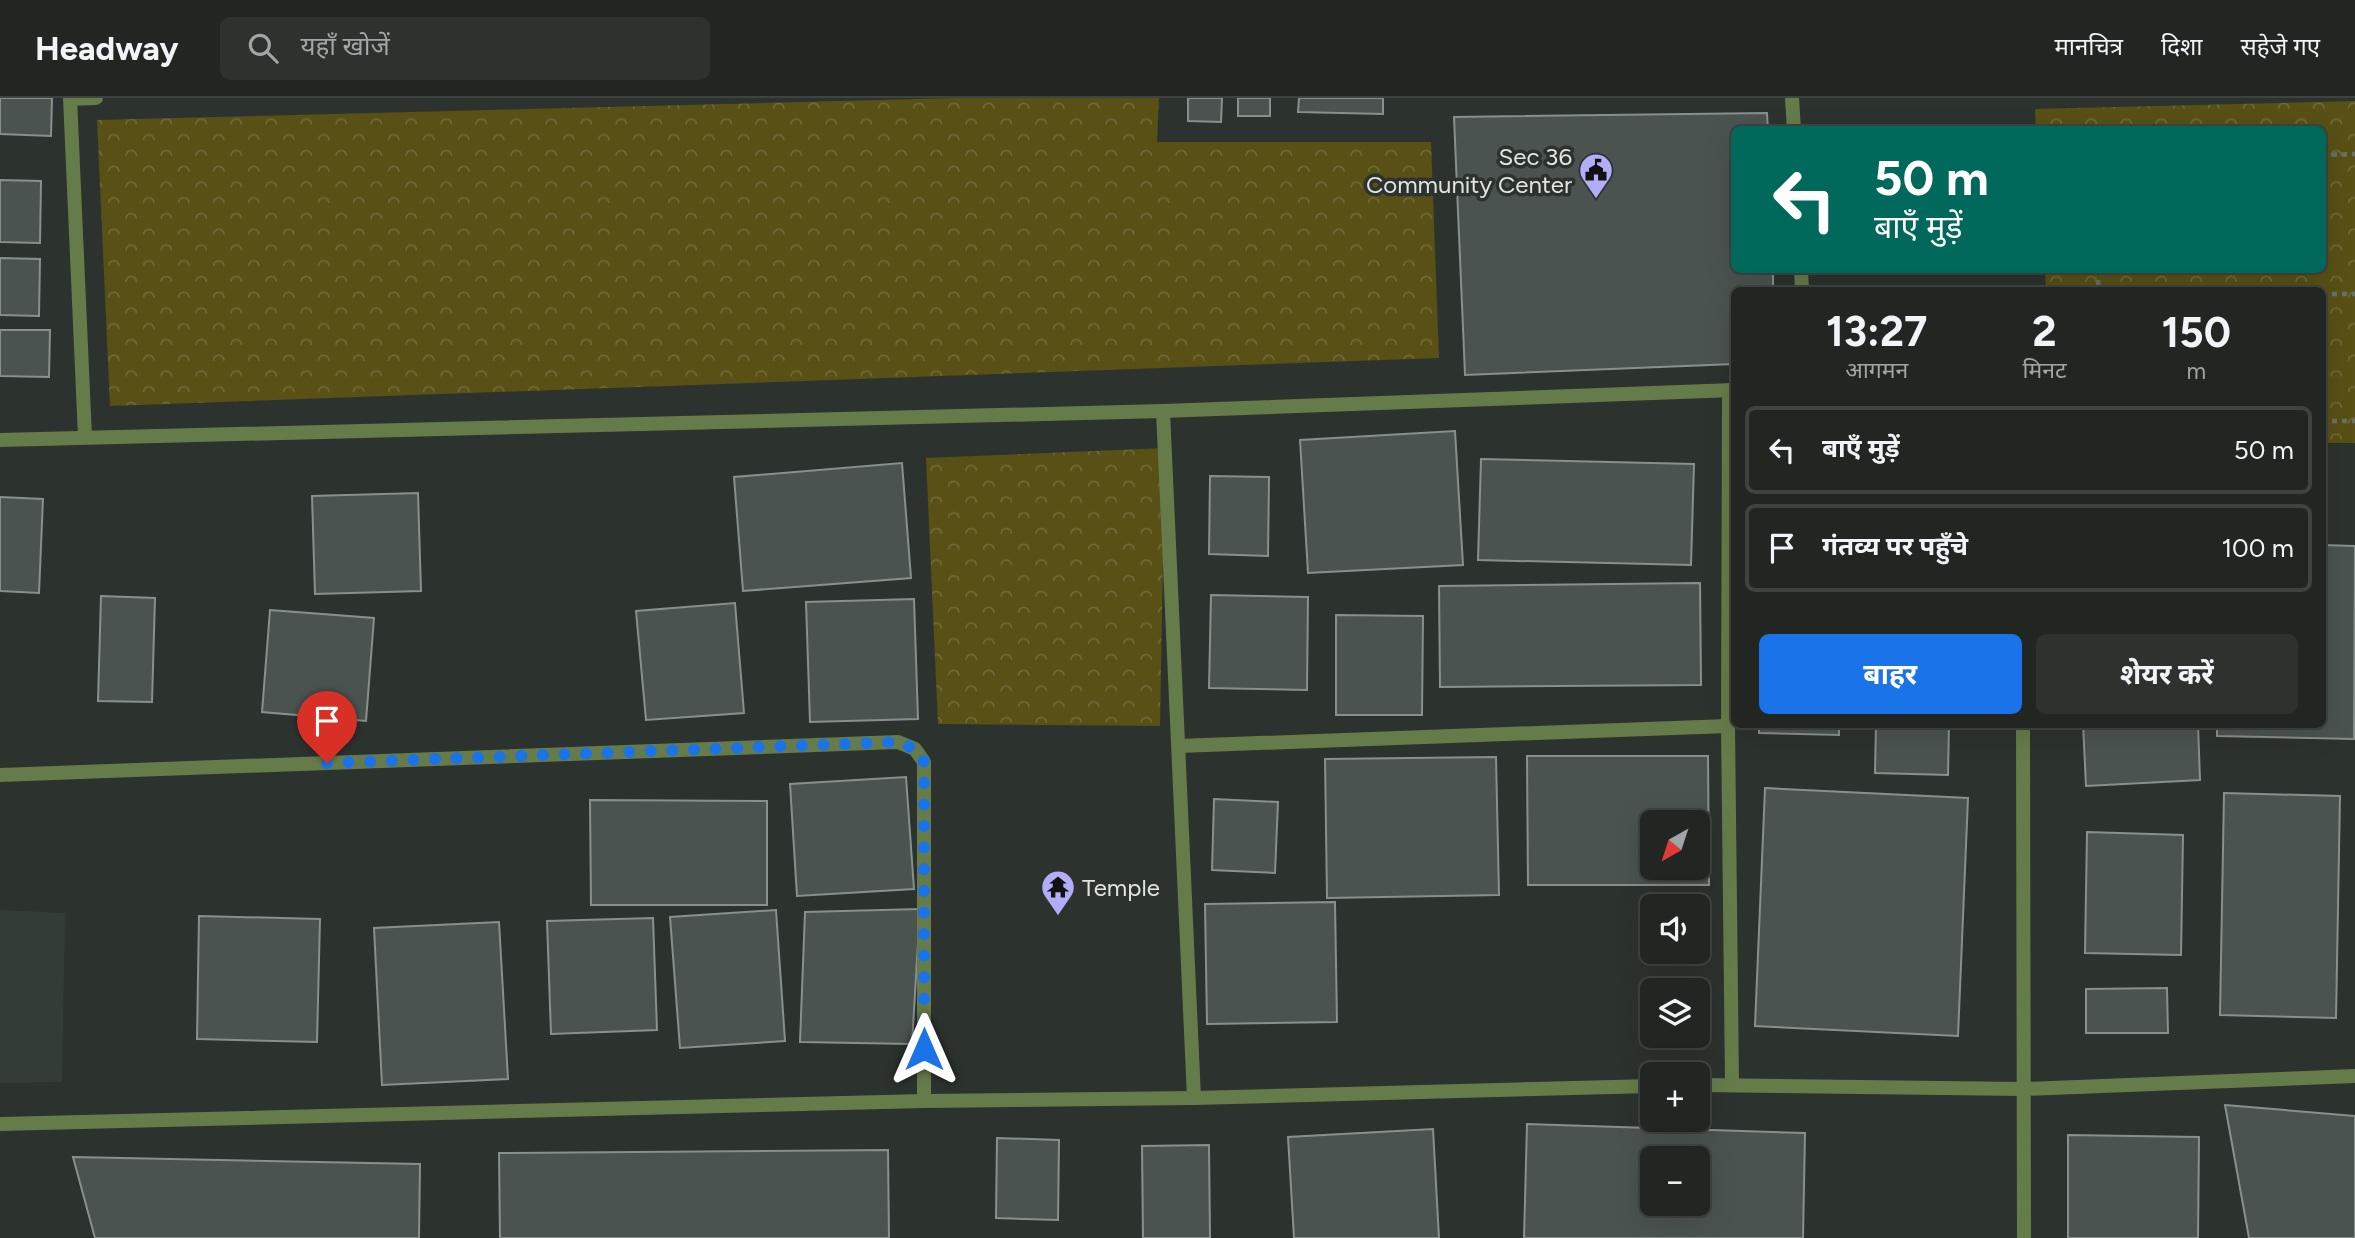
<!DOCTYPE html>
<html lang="hi">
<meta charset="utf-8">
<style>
body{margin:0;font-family:Figtree,"Noto Sans Devanagari",sans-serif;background:#2d322f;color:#f1f3f6;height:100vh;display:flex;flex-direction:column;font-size:26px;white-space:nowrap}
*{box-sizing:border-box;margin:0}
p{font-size:23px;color:#a2a5a5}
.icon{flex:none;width:38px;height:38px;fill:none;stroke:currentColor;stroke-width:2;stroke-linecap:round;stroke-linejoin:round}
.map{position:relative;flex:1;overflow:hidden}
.side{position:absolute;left:1731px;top:189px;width:595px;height:441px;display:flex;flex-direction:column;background:#212622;border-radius:10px;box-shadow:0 7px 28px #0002,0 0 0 2px #3e4340}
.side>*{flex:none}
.guide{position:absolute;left:1731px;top:28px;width:595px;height:147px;border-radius:10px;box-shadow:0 7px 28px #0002,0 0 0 2px #3e4340;background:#00695c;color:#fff;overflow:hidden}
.needle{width:46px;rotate:219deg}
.fabs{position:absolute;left:1640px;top:712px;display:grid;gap:14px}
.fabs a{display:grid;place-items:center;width:70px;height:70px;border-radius:10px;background:#212622;box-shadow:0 7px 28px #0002,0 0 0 2px #3e4340;font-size:35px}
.pin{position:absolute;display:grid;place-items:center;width:60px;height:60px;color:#fff;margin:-72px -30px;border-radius:50% 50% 50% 0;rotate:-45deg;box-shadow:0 0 7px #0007}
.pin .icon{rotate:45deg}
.me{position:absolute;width:77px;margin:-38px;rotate:0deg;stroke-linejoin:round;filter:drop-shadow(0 0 5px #0008)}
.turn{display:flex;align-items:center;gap:24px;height:147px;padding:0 28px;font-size:32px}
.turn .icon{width:91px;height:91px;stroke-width:2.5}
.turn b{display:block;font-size:49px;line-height:60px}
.eta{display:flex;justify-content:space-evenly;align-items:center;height:119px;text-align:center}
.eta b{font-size:42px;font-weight:700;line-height:49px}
.cta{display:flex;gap:14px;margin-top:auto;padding:14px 28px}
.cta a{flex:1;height:80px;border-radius:10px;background:#1a73e8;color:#fff;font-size:28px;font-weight:700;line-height:80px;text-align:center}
.cta a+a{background:#2d322f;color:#f1f3f6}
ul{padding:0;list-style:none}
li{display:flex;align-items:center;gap:21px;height:88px;margin:0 14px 10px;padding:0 14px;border:4px solid #3e4340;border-radius:10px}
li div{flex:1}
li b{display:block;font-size:26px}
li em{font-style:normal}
header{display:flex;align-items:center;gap:42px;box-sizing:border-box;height:98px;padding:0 35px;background:#212622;border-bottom:2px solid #3e4340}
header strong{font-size:33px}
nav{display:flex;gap:38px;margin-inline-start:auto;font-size:24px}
.search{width:490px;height:63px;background:#2d322f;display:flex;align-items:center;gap:18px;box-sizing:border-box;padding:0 24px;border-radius:10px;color:#a2a5a5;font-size:26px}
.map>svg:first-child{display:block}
.built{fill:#333d36}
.park{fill:url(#park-crowns)}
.building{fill:#4b5351;stroke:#88908e;stroke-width:2;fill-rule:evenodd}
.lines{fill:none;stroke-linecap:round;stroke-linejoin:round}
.path{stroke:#6a6f6b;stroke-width:4.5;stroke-dasharray:5 5;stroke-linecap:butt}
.minor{stroke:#667b4a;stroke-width:14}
.route{stroke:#1a73e8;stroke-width:12;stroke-dasharray:0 21.6}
.labels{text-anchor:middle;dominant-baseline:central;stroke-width:7;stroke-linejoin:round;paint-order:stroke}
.poi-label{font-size:24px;fill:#e1e5e2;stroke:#2c322e;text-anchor:end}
</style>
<header>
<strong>Headway</strong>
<div class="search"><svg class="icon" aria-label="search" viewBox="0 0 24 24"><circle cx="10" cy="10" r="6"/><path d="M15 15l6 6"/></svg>यहाँ खोजें</div>
<nav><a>मानचित्र</a><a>दिशा</a><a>सहेजे गए</a></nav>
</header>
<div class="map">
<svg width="2355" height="1140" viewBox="0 0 2355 1140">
<defs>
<pattern id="park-crowns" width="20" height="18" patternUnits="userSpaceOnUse" patternTransform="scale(1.75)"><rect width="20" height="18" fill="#585015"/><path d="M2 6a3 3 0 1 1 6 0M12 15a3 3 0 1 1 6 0" fill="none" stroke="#706937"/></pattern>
</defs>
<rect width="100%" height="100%" fill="#2c322e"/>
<!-- built -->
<path class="built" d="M0,812L65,815L62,984L0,985Z"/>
<!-- park -->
<g class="park">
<path d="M955,0H1159L1157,44H1431L1439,260L110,308L97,22Z"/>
<path d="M2355,3V345H2322V192H2046L2045,172H2322V32L2036,31L2035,11Z"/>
<path d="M1165,350L1160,628L938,626L926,360Z"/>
</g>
<!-- building -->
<g class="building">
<path d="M0,0H52L51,38L0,36Z"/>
<path d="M1188,0H1222L1221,24L1188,23Z"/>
<rect x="1238" y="0" width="32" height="18"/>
<path d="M1299,0H1383V16L1298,14Z"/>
<path d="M1767,15L1768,32H1734V172H1773V192H1734V266L1465,277L1454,19Z"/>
<path d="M0,82L41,83L40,145L0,144Z"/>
<path d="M0,160L40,161L39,218L0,217Z"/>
<path d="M0,232H50L49,279L0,278Z"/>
<path d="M1455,333L1463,467L1308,475L1300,342Z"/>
<path d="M1481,361L1694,366L1691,467L1478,462Z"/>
<path d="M902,365L911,480L743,493L734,379Z"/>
<path d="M1210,378L1269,379L1268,458L1209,456Z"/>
<path d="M418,395L421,493L315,496L312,398Z"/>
<path d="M0,399L43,401L39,495L0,493Z"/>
<path d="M2322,447L2355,448L2354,641L2217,638V626H2322Z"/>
<path d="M1700,485L1701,587L1440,589L1439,488Z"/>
<path d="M1211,497L1308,499L1307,592L1209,590Z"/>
<path d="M101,498L155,500L152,604L98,603Z"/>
<path d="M914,501L918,621L810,624L806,504Z"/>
<path d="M735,505L744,615L646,622L636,513Z"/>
<path d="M270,512L374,520L366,623L262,614Z"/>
<path d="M1336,517L1423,518L1422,617H1336Z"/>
<path d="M1759,626H1839V637L1759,635Z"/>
<path d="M1876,626H1949L1948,677L1875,675Z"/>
<path d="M2083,626H2198L2200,682L2086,688Z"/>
<path d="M1527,658H1708L1709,787H1528ZM1652,724H1698V770H1652Z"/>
<path d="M1496,659L1499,797L1327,800L1325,661Z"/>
<path d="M906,679L914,791L797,798L790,686Z"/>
<path d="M1765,690L1968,700L1958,938L1755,928Z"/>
<path d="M2224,695L2340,698L2336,920L2220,917Z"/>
<path d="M1214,701L1278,704L1275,775L1212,772Z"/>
<path d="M590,702L767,703V807H591Z"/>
<path d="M2087,734L2183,737L2181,857L2085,855Z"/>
<path d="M1335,804L1337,924L1207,926L1205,806Z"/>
<path d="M920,811L912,946L800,944L805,814Z"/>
<path d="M776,812L785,943L680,950L670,819Z"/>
<path d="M199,818L320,821L317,944L197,941Z"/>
<path d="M653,820L657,932L551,936L547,823Z"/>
<path d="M499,824L508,981L382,987L374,830Z"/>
<path d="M2167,890L2168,935H2086V891Z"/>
<path d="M2225,1007L2355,1018V1140H2249Z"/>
<path d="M1527,1026L1805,1035L1803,1140H1524ZM1652,1060H1698V1106H1652Z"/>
<path d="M1433,1031L1439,1140H1294L1288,1039Z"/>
<path d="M2068,1037L2199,1039L2198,1140H2068Z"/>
<path d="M997,1040L1059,1042L1058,1122L996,1120Z"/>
<path d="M1209,1047L1210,1140H1143L1142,1048Z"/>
<path d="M888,1052L889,1140H500L499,1055Z"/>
<path d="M73,1059L420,1066L419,1140H95Z"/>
</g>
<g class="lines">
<!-- path -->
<g class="path">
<path d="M2322,57L2355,56"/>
<path d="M2097,172L2099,192"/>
<path d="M2322,196H2355"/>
<path d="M2322,323H2355"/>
</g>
<!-- minor -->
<g class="minor">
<path d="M70,0L85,339"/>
<path d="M1792,0L1794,32"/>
<path d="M70,1L96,0"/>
<path d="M1801,172L1802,192"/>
<path d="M1729,292L1728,628L1732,986"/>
<path d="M1163,313L1194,1000"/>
<path d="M0,342L1163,313L1734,292"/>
<path d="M2023,626L2024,1140"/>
<path d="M1179,648L1728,628"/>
<path d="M0,677L898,644L915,651L924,664V1003"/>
<path d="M1698,987L2024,991L2355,978"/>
<path d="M0,1026L924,1003L1194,1000L1652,988"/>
</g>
</g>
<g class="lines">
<!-- route -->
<path class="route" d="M327,665L898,644L915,651L924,664V951"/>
</g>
<!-- icons -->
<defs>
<g id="civic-pin" transform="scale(1.75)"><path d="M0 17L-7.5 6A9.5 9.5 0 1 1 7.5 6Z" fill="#b3adf9" stroke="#2c322e"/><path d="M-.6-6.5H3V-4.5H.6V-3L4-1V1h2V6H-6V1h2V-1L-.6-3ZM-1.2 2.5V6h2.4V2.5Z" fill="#111"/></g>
<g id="temple-pin" transform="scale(1.75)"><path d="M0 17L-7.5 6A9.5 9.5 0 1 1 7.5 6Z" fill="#b3adf9" stroke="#2c322e"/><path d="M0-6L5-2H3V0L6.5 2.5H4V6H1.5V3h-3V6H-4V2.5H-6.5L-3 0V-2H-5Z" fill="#111"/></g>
</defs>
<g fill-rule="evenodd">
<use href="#civic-pin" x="1596" y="72"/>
<use href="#temple-pin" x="1058" y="789"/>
</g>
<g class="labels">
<!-- poi labels -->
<g class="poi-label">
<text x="1572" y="58">Sec 36<tspan x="1572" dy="28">Community Center</tspan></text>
<text x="1082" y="789" text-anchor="start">Temple</text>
</g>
</g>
</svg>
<div class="fabs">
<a><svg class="needle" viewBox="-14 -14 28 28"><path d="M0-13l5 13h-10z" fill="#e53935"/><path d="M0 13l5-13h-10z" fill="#a2a5a5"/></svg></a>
<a><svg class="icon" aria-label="sound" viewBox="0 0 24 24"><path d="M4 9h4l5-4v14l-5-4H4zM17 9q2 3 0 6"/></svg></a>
<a><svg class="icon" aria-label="layers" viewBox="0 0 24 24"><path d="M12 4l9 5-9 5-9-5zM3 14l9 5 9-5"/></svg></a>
<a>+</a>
<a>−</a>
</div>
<div class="pin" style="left:327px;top:665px;background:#d93025"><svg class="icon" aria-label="arrive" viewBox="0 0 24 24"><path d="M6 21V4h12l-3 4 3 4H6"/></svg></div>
<svg class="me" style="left:924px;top:951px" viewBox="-20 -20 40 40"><path d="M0-17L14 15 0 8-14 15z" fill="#1a73e8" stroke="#fff" stroke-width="4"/></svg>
<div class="guide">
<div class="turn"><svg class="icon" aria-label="left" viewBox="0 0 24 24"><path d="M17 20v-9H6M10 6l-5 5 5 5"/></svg><div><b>50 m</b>बाएँ मुड़ें</div></div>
</div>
<section class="side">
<div class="eta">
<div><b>13:27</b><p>आगमन</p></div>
<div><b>2</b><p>मिनट</p></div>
<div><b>150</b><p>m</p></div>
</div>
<ul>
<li><svg class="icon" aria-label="left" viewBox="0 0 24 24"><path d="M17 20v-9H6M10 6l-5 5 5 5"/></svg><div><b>बाएँ मुड़ें</b></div><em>50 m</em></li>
<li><svg class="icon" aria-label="arrive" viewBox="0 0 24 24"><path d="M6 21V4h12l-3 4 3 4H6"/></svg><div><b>गंतव्य पर पहुँचे</b></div><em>100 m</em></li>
</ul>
<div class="cta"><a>बाहर</a><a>शेयर करें</a></div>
</section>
</div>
